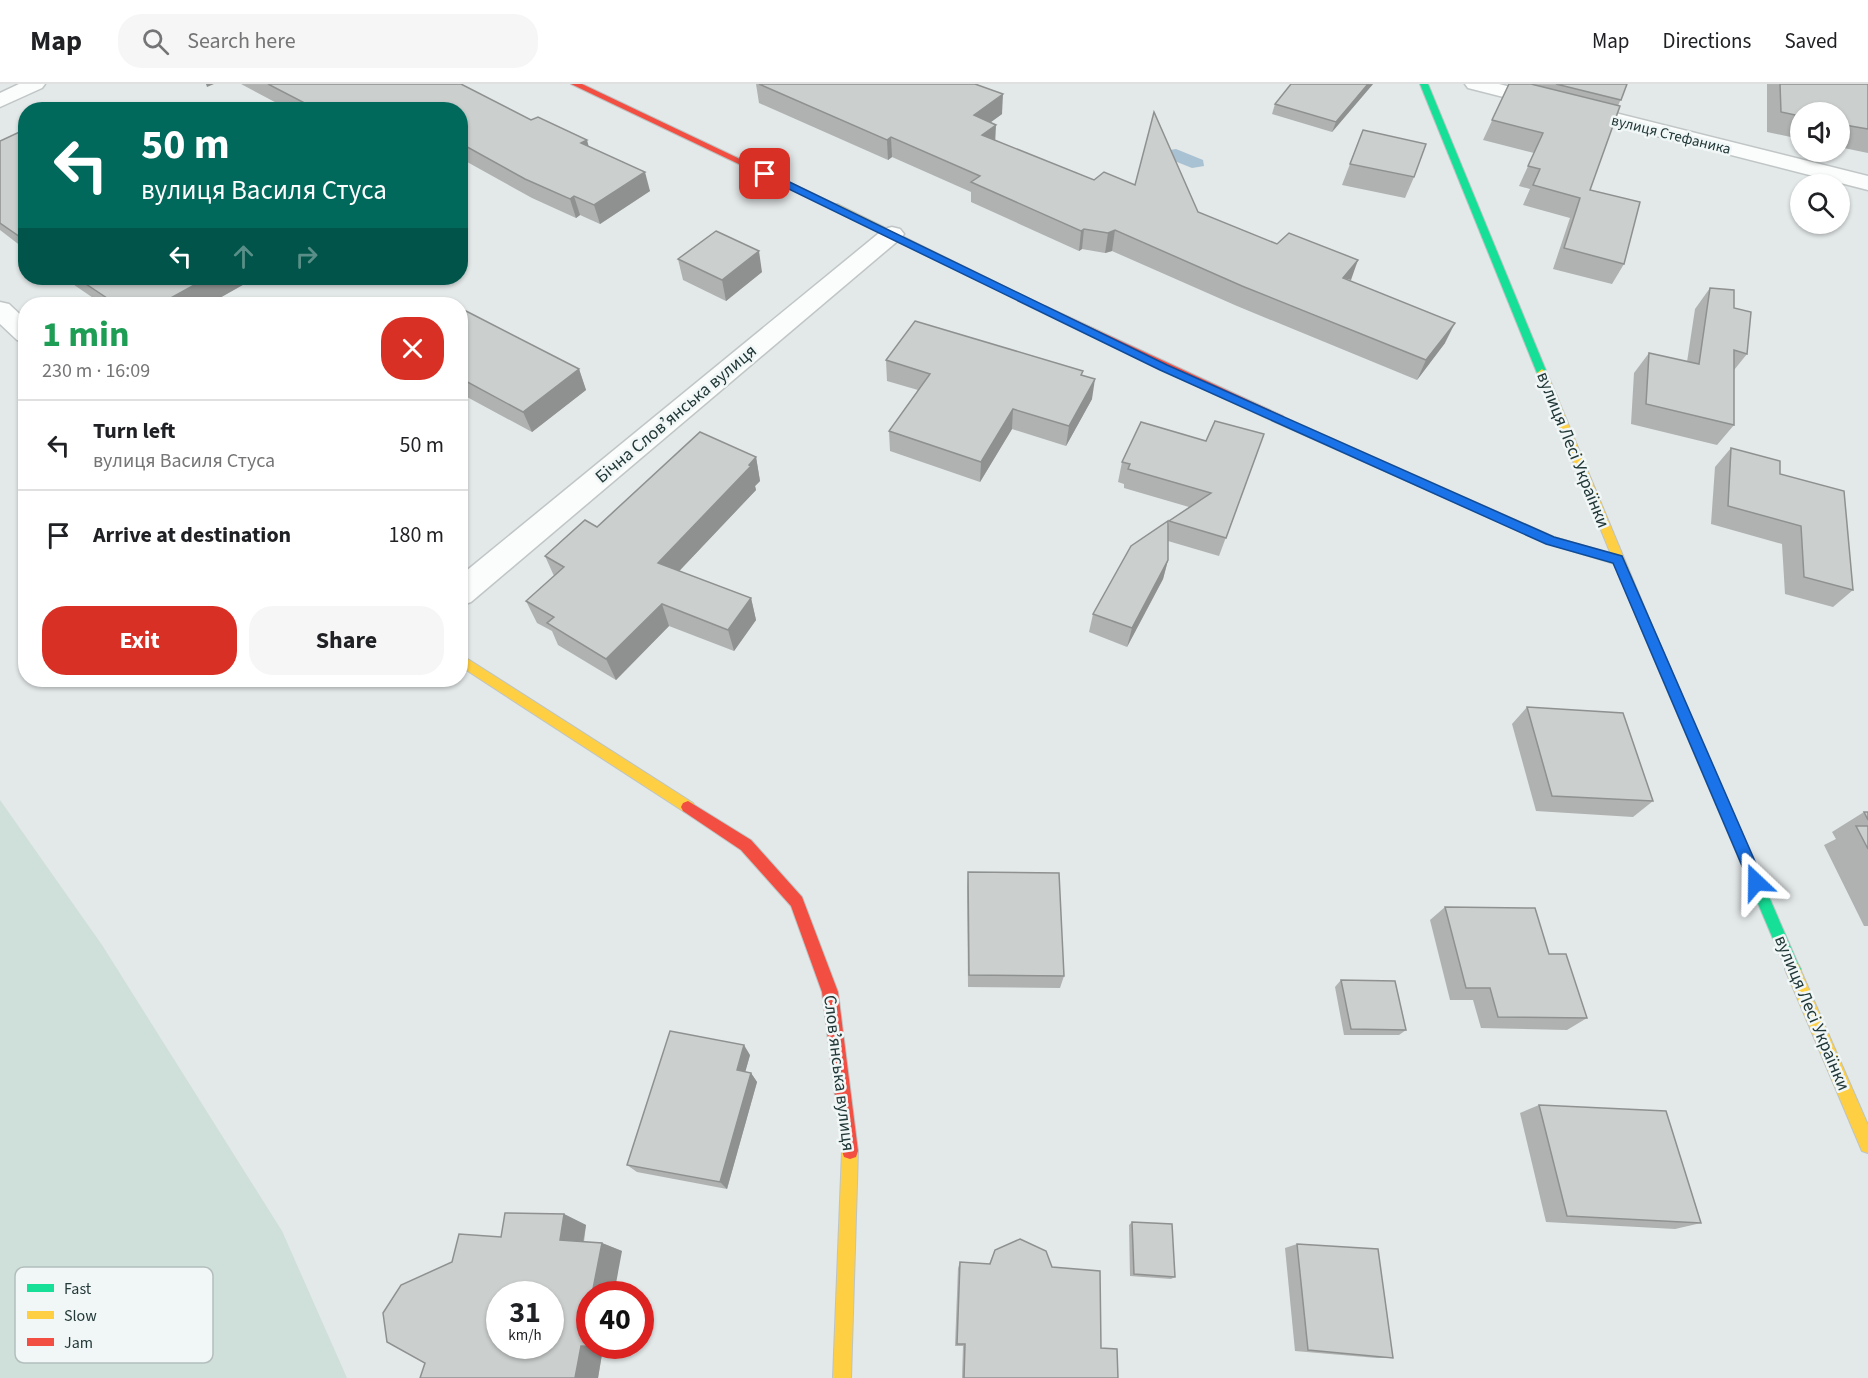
<!DOCTYPE html>
<meta charset="utf-8">
<style>
body{margin:0;font-family:"Source Sans 3",sans-serif;background:#f6f6f6;color:#202124;height:100vh;display:flex;flex-direction:column;font-size:22px;white-space:nowrap}
*{box-sizing:border-box;margin:0}
p{font-size:20px;color:#757577}
.icon{flex:none;width:33px;height:33px;fill:none;stroke:currentColor;stroke-width:2;stroke-linecap:round;stroke-linejoin:round}
.map{position:relative;flex:1;overflow:hidden}
.details{position:absolute;left:18px;top:213px;width:450px;height:390px;display:flex;flex-direction:column;background:#fff;border-radius:24px;box-shadow:0 2px 4px #0004}
.details>*{flex:none}
.top-card{position:absolute;left:18px;top:18px;width:450px;height:183px;border-radius:24px;box-shadow:0 2px 4px #0004;background:#00695c;color:#fff;overflow:hidden}
.fabs{position:absolute;left:1790px;top:18px;display:grid;gap:12px}
.fabs a{display:grid;place-items:center;width:60px;height:60px;border-radius:50%;background:#fff;box-shadow:0 2px 4px #0004;font-size:30px}
.speed{position:absolute;left:486px;top:1197px;display:flex;gap:12px;font-size:30px;font-weight:700;text-align:center}
.speed>*{display:grid;place-content:center;width:78px;height:78px;border-radius:50%;background:#fff;box-shadow:0 2px 4px #0004;line-height:1}
.speed small{font-size:15px;font-weight:400}
.speed .limit{border:9px solid #d22;background:#fff;color:#111}
.pin{position:absolute;display:grid;place-items:center;width:51px;height:51px;color:#fff;margin:-26px;border-radius:12px;box-shadow:0 3px 9px #0006}
.me{position:absolute;width:66px;margin:-33px;rotate:337deg;stroke-linejoin:round;filter:drop-shadow(0 0 4px #0008)}
.turn{display:flex;align-items:center;gap:21px;height:126px;padding:0 24px;font-size:27px}
.turn .icon{width:78px;height:78px;stroke-width:2.5}
.turn b{display:block;font-size:42px;line-height:51px}
.lanes{display:flex;align-items:center;height:57px;padding:0 24px;background:#0003;justify-content:center;gap:30px;direction:ltr}
.lanes .off{opacity:.35}
.round{display:grid;place-items:center;flex:none;width:63px;height:63px;border-radius:24px;background:#f6f6f6}
.summary{display:flex;align-items:center;justify-content:space-between;height:102px;padding:0 24px}
h1{font-size:36px;font-weight:700;line-height:45px;color:#1e9e55}
.button{display:flex;gap:12px;margin-top:auto;padding:12px 24px}
.button a{flex:1;height:69px;border-radius:24px;background:#d93025;color:#fff;font-size:24px;font-weight:700;line-height:69px;text-align:center}
.button a+a{background:#f6f6f6;color:#202124}
ul{padding:0;list-style:none}
li{display:flex;align-items:center;gap:18px;height:90px;padding:0 24px;border-top:2px solid #e0e0e0}
li div{flex:1}
li b{display:block;font-size:22px}
li em{font-style:normal}
header{display:flex;align-items:center;gap:36px;box-sizing:border-box;height:84px;padding:0 30px;background:#fff;border-bottom:2px solid #e0e0e0}
header strong{font-size:28px}
nav{display:flex;gap:33px;margin-inline-start:auto;font-size:21px}
.search{width:420px;height:54px;background:#f6f6f6;display:flex;align-items:center;gap:15px;box-sizing:border-box;padding:0 21px;border-radius:24px;color:#757577;font-size:22px}
.map>svg:first-child{display:block}
.green{fill:#cee0d9}
.water{fill:#a8c1d3}
.lines{fill:none;stroke-linecap:round;stroke-linejoin:round}
.street-casing{stroke:#c0c5c5;stroke-width:3}
.fast-casing{stroke:#bdc4c3;stroke-width:2}
.slow-casing{stroke:#bdc4c3;stroke-width:2}
.jam-casing{stroke:#bdc4c3;stroke-width:2}
.street{fill:#fbfcfc;fill-rule:evenodd}
.fast{fill:#16e098;fill-rule:evenodd}
.slow{fill:#ffcf43;fill-rule:evenodd}
.jam{fill:#f24e42;fill-rule:evenodd}
.wall{fill:#afb2b1}
.shaded-wall{fill:#8e9190}
.building{fill:#cbcfce;stroke:#8e9190;stroke-width:1.5;fill-rule:evenodd}
.route{fill:#1a73e8;stroke:#114b97;stroke-width:1.5}
.labels{text-anchor:middle;dominant-baseline:central;stroke-width:5;stroke-linejoin:round;paint-order:stroke}
.far-street-label{font-size:15px;fill:#233939;stroke:#f1f7f6}
.street-label{font-size:18px;fill:#233939;stroke:#f1f7f6}
.key{fill:#f1f7f6;stroke:#b3bebd;stroke-width:1.5}
.key-label{font-size:16px;fill:#233939}
</style>
<header>
<strong>Map</strong>
<div class="search"><svg class="icon" aria-label="search" viewBox="0 0 24 24"><circle cx="10" cy="10" r="6"/><path d="M15 15l6 6"/></svg>Search here</div>
<nav><a>Map</a><a>Directions</a><a>Saved</a></nav>
</header>
<div class="map">
<svg width="1868" height="1294" viewBox="0 0 1868 1294">
<rect width="100%" height="100%" fill="#e3e8e8"/>
<!-- green -->
<path class="green" d="M0,716L102,861L282,1147L347,1294H0Z"/>
<!-- water -->
<path class="water" d="M1176,65L1203,76L1204,82L1192,84L1172,76L1170,66Z"/>
<g class="lines">
<!-- street casing -->
<g class="street-casing">
<g id="street">
<path d="M19,0H45L42,4L0,23V9Z"/>
<path d="M1465,0H1499L1868,92V106L1468,4Z"/>
<path d="M892,143L900,145L904,150L900,155L471,518L460,522V492L884,145Z"/>
<path d="M0,218L9,220L26,236V258L17,256L0,240Z"/>
</g>
</g>
<!-- fast casing -->
<g class="fast-casing">
<g id="fast">
<path d="M1420,0H1428L1547,289L1546,292L1542,293L1537,289Z"/>
<path d="M1279,331L1554,453L1622,473L1624,476L1618,481L1546,459L1275,338L1274,335Z"/>
<path d="M1649,544L1655,549L1798,880L1801,885L1798,890L1793,892L1788,890L1643,549Z"/>
</g>
</g>
<!-- slow casing -->
<g class="slow-casing">
<g id="slow">
<path d="M831,120H837L1050,225L1049,227H1041L831,124Z"/>
<path d="M1542,285L1547,289L1655,549L1653,553L1649,554L1643,549L1537,289Z"/>
<path d="M460,570L693,719L695,723L693,727L688,729L683,727L460,582Z"/>
<path d="M1793,878L1798,880L1868,1041V1069L1862,1067L1785,885L1788,880Z"/>
<path d="M850,1059L856,1061L858,1067L851,1294H833L842,1067L844,1061Z"/>
</g>
</g>
<!-- jam casing -->
<g class="jam-casing">
<g id="jam">
<path d="M571,0H582L839,122L831,124Z"/>
<path d="M1045,222L1283,332L1284,335L1279,339L1275,338L1160,285L1041,227V223Z"/>
<path d="M688,717L751,756L802,813L838,908L858,1067L856,1073L850,1075L844,1073L842,1067L822,908L791,822L741,766L683,727L681,723L683,719Z"/>
</g>
</g>
<!-- street -->
<use href="#street" class="street"/>
<!-- fast -->
<use href="#fast" class="fast"/>
<!-- slow -->
<use href="#slow" class="slow"/>
<!-- jam -->
<use href="#jam" class="jam"/>
</g>
<!-- wall -->
<g class="wall">
<path d="M241,0H461L531,36L588,62L650,107L600,140L580,131L576,134L532,114L460,74V26H290Z"/>
<path d="M756,0H975L1002,30L991,38L995,57L1094,96L1198,128L1350,197L1445,259L1417,296L1237,222L1112,167L1105,169L1082,165L1079,167L971,118V108L892,73L888,76L759,19Z"/>
<path d="M1373,0L1332,48L1272,30L1275,20Z"/>
<path d="M1509,0H1627L1618,22L1590,106L1624,180L1612,200L1553,185L1570,134L1523,121L1530,105L1519,102L1534,69L1483,56Z"/>
<path d="M1767,0H1868V69L1839,63V28H1800V55L1767,48Z"/>
<path d="M26,45V166L0,146V57Z"/>
<path d="M1350,80L1414,93L1405,114L1342,101Z"/>
<path d="M678,175L762,188L726,217L683,196Z"/>
<path d="M64,194H255L209,220H102Z"/>
<path d="M1710,204L1734,224L1747,270L1734,286V341L1717,361L1631,340L1634,289L1649,269L1687,278L1695,225Z"/>
<path d="M460,231L579,285L586,306L532,348L467,313L464,305L460,303Z"/>
<path d="M886,276L1083,291L1092,315L1066,362L1012,345L980,398L890,367L889,347L918,306L887,297Z"/>
<path d="M1206,357L1257,370L1219,472L1168,457V476L1163,495L1127,563L1089,548L1093,530L1168,442L1169,437L1189,423L1124,404V400L1118,398L1122,378Z"/>
<path d="M1731,364L1780,390L1853,506L1833,523L1785,510L1782,460L1711,440L1715,383Z"/>
<path d="M756,373L760,397L755,402L756,406L679,487L751,514L756,536L734,567L669,542L616,596L558,561L552,547L537,539L526,517L554,492L545,472L597,443Z"/>
<path d="M1527,623L1653,717L1633,733L1536,727L1512,640Z"/>
<path d="M1864,728H1868V842H1864L1824,761L1836,755L1832,748Z"/>
<path d="M968,788L1064,892L1060,904L968,903L967,803Z"/>
<path d="M1445,823L1549,870L1587,934L1567,946L1481,944L1473,916H1450L1430,836Z"/>
<path d="M1341,896L1406,946L1399,951H1344L1335,903Z"/>
<path d="M750,971L745,988L751,989L757,998L727,1105L637,1088L627,1081Z"/>
<path d="M1539,1021L1701,1139L1675,1145L1546,1138L1520,1029Z"/>
<path d="M564,1130L586,1141L584,1158L602,1159L622,1167L590,1210L628,1262L627,1266L603,1264L598,1294H420L501,1153Z"/>
<path d="M1132,1138L1175,1193L1171,1195L1130,1192L1129,1141Z"/>
<path d="M1297,1160L1393,1274H1377L1295,1267L1285,1164Z"/>
<path d="M995,1166L1052,1183L1101,1264L1118,1294H962L963,1262H955L958,1184L960,1178L989,1180Z"/>
</g>
<!-- shaded-wall -->
<g class="shaded-wall">
<path d="M206,0H214L207,3Z"/>
<path d="M1368,0H1373L1332,48L1336,38Z"/>
<path d="M1003,10L1002,30L973,51L974,31Z"/>
<path d="M996,41L995,61L982,51Z"/>
<path d="M891,53L892,73L888,76L887,56Z"/>
<path d="M587,56L592,75L581,59Z"/>
<path d="M645,88L650,107L600,140L594,121Z"/>
<path d="M574,112L580,131L576,134L570,115Z"/>
<path d="M1084,145L1082,165L1079,167L1081,147Z"/>
<path d="M1115,146L1112,167L1105,169L1108,149Z"/>
<path d="M759,167L762,188L726,217L722,196Z"/>
<path d="M1358,176L1351,196L1343,194Z"/>
<path d="M207,194H255L209,220H160Z"/>
<path d="M1455,239L1445,259L1417,296L1426,276Z"/>
<path d="M579,285L586,306L532,348L523,328Z"/>
<path d="M1095,295L1092,315L1066,362L1069,342Z"/>
<path d="M1013,325L1012,345L980,398L981,378Z"/>
<path d="M756,373L760,397L755,402L756,406L665,502L658,479Z"/>
<path d="M1168,476L1163,495L1127,563L1132,544Z"/>
<path d="M751,514L756,536L734,567L728,546Z"/>
<path d="M662,520L669,542L616,596L606,575Z"/>
<path d="M744,961L750,971L743,996L737,986Z"/>
<path d="M751,989L757,998L727,1105L720,1098Z"/>
<path d="M564,1130L586,1141L582,1165L560,1156Z"/>
<path d="M602,1159L622,1167L614,1210H592Z"/>
<path d="M581,1262L603,1264L598,1294H575Z"/>
<path d="M607,1262H628L627,1266L607,1263Z"/>
</g>
<!-- building -->
<g class="building">
<path d="M268,0H461L531,36L538,33L587,56L581,59L645,88L594,121L574,112L570,115L525,95L460,59V26H318Z"/>
<path d="M759,0H975L1003,10L974,31L996,41L982,51L1094,96L1104,88L1135,101L1154,28L1198,128L1277,160L1289,149L1358,176L1343,194L1455,239L1426,276L1242,202L1115,146L1108,149L1084,145L1081,147L971,98L980,92L891,53L887,56Z"/>
<path d="M1291,0H1368L1336,38L1275,20Z"/>
<path d="M1509,0H1531L1620,22L1590,106L1640,118L1624,180L1564,164L1580,114L1533,101L1540,85L1528,82L1543,49L1492,36Z"/>
<path d="M1556,0H1627L1621,16Z"/>
<path d="M1780,0H1868V45L1839,40V28H1800V32L1781,28Z"/>
<path d="M26,45V157L0,139V57Z"/>
<path d="M1363,46L1426,60L1414,93L1350,80Z"/>
<path d="M716,147L759,167L722,196L678,175Z"/>
<path d="M77,194H207L160,220H116Z"/>
<path d="M1710,204L1734,206V224L1751,228L1747,270L1734,266V341L1646,320L1649,269L1699,280Z"/>
<path d="M466,227L579,285L523,328L460,294V290L462,289L460,288V231Z"/>
<path d="M915,237L1083,287L1081,291L1095,295L1069,342L1013,325L981,378L889,347L930,290L886,276Z"/>
<path d="M1215,337L1264,350L1226,454L1169,437L1211,409L1128,385L1130,380L1122,378L1141,338L1206,357Z"/>
<path d="M700,348L756,373L749,381L751,382L658,479L751,514L728,546L662,520L606,575L547,539L554,533L526,517L564,483L545,472L585,436L597,443Z"/>
<path d="M1731,364L1780,377V390L1844,407L1853,506L1804,493L1801,442L1728,422Z"/>
<path d="M1168,437V476L1132,544L1093,530L1131,462Z"/>
<path d="M1527,623L1623,629L1653,717L1552,712Z"/>
<path d="M1864,728H1868V736Z"/>
<path d="M1856,742H1868V765Z"/>
<path d="M968,788L1059,789L1064,892L969,891Z"/>
<path d="M1445,823L1535,824L1549,870H1566L1587,934L1498,933L1490,904H1466Z"/>
<path d="M1341,896L1395,897L1406,946L1351,945Z"/>
<path d="M670,947L744,961L737,986L751,989L720,1098L627,1081Z"/>
<path d="M1539,1021L1666,1027L1701,1139L1567,1132Z"/>
<path d="M505,1129L564,1130L560,1156L602,1159L592,1210H590V1262H607V1263L581,1262L575,1294H420L425,1279L387,1258L383,1229L401,1201L452,1178L459,1150L501,1153ZM500,1210H550V1262H500Z"/>
<path d="M1132,1138L1172,1140L1175,1193L1134,1190Z"/>
<path d="M1020,1155L1046,1167L1052,1183L1100,1187L1101,1264L1117,1265L1118,1294H964L965,1260H957L960,1178L990,1180L995,1166Z"/>
<path d="M1297,1160L1378,1165L1393,1274L1308,1266Z"/>
</g>
<!-- route -->
<path class="route" d="M762,88H769L1167,281L1554,453L1622,472L1764,798L1762,803L1756,805L1751,803L1613,479L1546,460L1160,286L762,92Z"/>
<g class="labels">
<!-- far-street labels -->
<g class="far-street-label">
<text transform="translate(1671 51) rotate(14)">вулиця Стефаника</text>
</g>
<!-- street labels -->
<g class="street-label">
<text transform="translate(676 330) rotate(-40)">Бічна Словʼянська вулиця</text>
<text transform="translate(1573 366) rotate(68)">вулиця Лесі Українки</text>
<text transform="translate(1812 929) rotate(67)">вулиця Лесі Українки</text>
<text transform="translate(839 989) rotate(83)">Словʼянська вулиця</text>
</g>
</g>
<!-- legend -->
<rect x="15" y="1183" width="198" height="96" rx="9" class="key"/>
<rect x="27" y="1200" width="27" height="8" fill="#16e098"/>
<rect x="27" y="1227" width="27" height="8" fill="#ffcf43"/>
<rect x="27" y="1254" width="27" height="8" fill="#f24e42"/>
<g class="key-label">
<text x="64" y="1210">Fast</text>
<text x="64" y="1237">Slow</text>
<text x="64" y="1264">Jam</text>
</g>
</svg>
<div class="fabs">
<a><svg class="icon" aria-label="sound" viewBox="0 0 24 24"><path d="M4 9h4l5-4v14l-5-4H4zM17 9q2 3 0 6"/></svg></a>
<a><svg class="icon" aria-label="search" viewBox="0 0 24 24"><circle cx="10" cy="10" r="6"/><path d="M15 15l6 6"/></svg></a>
</div>
<div class="speed"><div>31<small>km/h</small></div><div class="limit">40</div></div>
<div class="pin" style="left:765px;top:90px;background:#d93025"><svg class="icon" aria-label="arrive" viewBox="0 0 24 24"><path d="M6 21V4h12l-3 4 3 4H6"/></svg></div>
<svg class="me" style="left:1756px;top:798px" viewBox="-20 -20 40 40"><path d="M0-17L14 15 0 8-14 15z" fill="#1a73e8" stroke="#fff" stroke-width="4"/></svg>
<div class="top-card">
<div class="turn"><svg class="icon" aria-label="left" viewBox="0 0 24 24"><path d="M17 20v-9H6M10 6l-5 5 5 5"/></svg><div><b>50 m</b>вулиця Василя Стуса</div></div>
<div class="lanes"><svg class="icon" aria-label="left" viewBox="0 0 24 24"><path d="M17 20v-9H6M10 6l-5 5 5 5"/></svg><svg class="icon off" aria-label="ahead" viewBox="0 0 24 24"><path d="M12 20V5M6 11l6-6 6 6"/></svg><svg class="icon off" aria-label="right" viewBox="0 0 24 24"><path d="M7 20v-9h11M14 6l5 5-5 5"/></svg></div>
</div>
<section class="details">
<div class="summary"><div><h1>1 min</h1><p>230 m · 16:09</p></div><a class="round" style="background:#d93025;color:#fff"><svg class="icon" aria-label="close" viewBox="0 0 24 24"><path d="M6 6l12 12M18 6L6 18"/></svg></a></div>
<ul>
<li><svg class="icon" aria-label="left" viewBox="0 0 24 24"><path d="M17 20v-9H6M10 6l-5 5 5 5"/></svg><div><b>Turn left</b><p>вулиця Василя Стуса</p></div><em>50 m</em></li>
<li><svg class="icon" aria-label="arrive" viewBox="0 0 24 24"><path d="M6 21V4h12l-3 4 3 4H6"/></svg><div><b>Arrive at destination</b></div><em>180 m</em></li>
</ul>
<div class="button"><a>Exit</a><a>Share</a></div>
</section>
</div>
